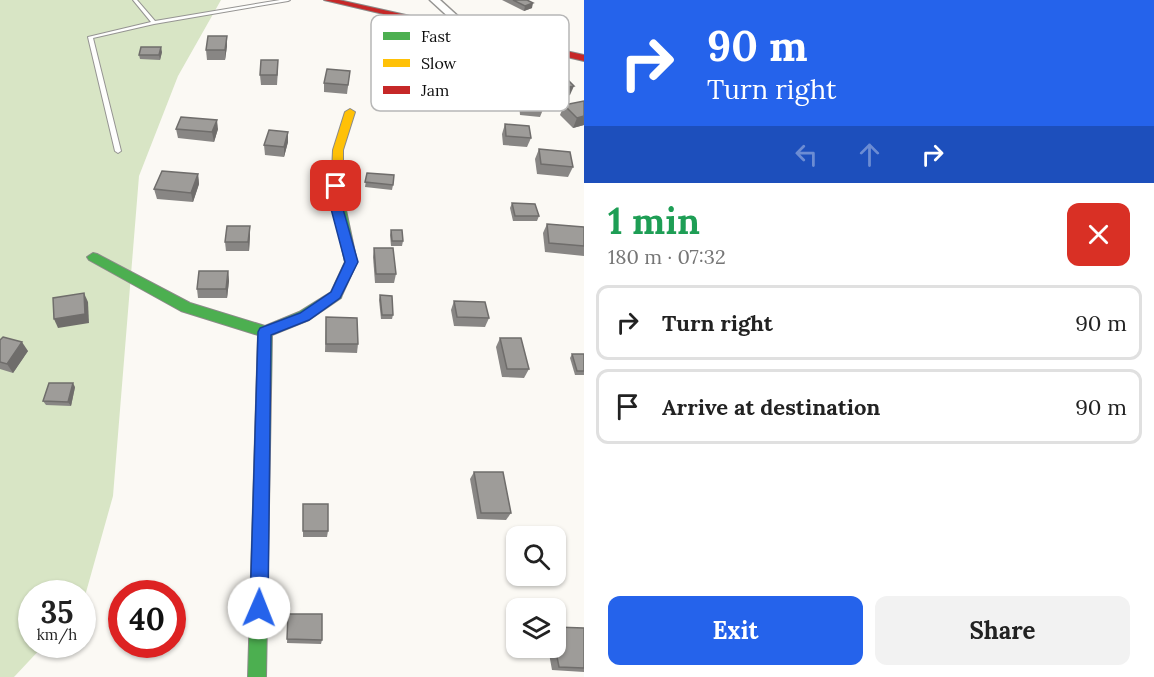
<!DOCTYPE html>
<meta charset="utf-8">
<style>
body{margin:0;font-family:Lora,serif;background:#f2f2f2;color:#222;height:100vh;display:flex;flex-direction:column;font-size:22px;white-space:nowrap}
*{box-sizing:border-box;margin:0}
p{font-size:20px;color:#767676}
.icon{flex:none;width:33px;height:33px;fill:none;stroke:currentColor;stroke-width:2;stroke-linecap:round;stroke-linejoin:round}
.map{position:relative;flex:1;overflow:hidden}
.drawer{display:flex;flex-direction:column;background:#fff;width:570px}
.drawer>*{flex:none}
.guide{background:#2563eb;color:#fff;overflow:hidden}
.tools{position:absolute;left:506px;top:526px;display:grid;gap:12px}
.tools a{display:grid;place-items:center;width:60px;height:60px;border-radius:12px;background:#fff;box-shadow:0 2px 4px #0004;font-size:30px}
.speed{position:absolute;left:18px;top:580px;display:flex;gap:12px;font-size:30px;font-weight:700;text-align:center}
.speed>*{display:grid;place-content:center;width:78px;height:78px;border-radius:50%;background:#fff;box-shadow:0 2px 4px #0004;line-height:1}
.speed small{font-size:15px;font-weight:400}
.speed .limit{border:9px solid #d22;background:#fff;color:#111}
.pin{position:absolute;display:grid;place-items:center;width:51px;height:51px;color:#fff;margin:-26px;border-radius:12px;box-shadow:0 3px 9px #0006}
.me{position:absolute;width:66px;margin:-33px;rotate:1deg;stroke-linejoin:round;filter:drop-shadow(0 0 4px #0008)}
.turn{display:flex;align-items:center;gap:21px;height:126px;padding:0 24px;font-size:27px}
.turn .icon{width:78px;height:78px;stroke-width:2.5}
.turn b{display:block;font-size:42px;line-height:51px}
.lanes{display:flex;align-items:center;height:57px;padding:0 24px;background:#0003;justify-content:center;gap:30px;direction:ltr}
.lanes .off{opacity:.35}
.round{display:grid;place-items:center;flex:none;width:63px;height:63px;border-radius:12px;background:#f2f2f2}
.head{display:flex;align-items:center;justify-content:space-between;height:102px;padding:0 24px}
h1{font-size:36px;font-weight:800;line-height:45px;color:#1e9e55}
.primary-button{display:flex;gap:12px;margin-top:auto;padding:12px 24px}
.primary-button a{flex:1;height:69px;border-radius:12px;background:#2563eb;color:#fff;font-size:24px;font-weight:800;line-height:69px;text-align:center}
.primary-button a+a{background:#f2f2f2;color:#222}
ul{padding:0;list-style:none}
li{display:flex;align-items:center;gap:18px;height:75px;margin:0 12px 9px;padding:0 12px;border:3px solid #e0e0e0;border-radius:12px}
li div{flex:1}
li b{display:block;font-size:22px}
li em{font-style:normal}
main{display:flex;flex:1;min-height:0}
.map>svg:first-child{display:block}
.forest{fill:#d8e5c5}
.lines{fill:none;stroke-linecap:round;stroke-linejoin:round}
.lane-casing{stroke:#959492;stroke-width:2}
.street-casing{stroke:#959492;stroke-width:3}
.fast-casing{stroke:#8b8a88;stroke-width:2}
.slow-casing{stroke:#8b8a88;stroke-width:2}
.jam-casing{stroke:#8b8a88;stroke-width:2}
.lane{fill:#fefefd;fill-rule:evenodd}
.street{fill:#fefefd;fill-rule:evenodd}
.fast{fill:#4caf50;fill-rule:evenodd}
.slow{fill:#ffc107;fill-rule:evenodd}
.jam{fill:#c62828;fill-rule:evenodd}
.wall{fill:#888684}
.shaded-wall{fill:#6f6d6b}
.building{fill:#9e9c99;stroke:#6f6d6b;stroke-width:1.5}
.route{fill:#2563eb;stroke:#184099;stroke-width:1.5}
.key{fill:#fff;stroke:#b7b7b7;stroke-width:1.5}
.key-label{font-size:16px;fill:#0e0e0e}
</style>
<main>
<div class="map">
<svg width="584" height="677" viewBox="0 0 584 677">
<rect width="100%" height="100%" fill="#fbf9f4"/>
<!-- forest -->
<path class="forest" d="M0,0H221L178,76L139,176L113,496L83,603L82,594H32V645H44L14,677H0Z"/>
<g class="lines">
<!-- lane casing -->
<g class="lane-casing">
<path id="lane" d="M133,0H137L155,21L280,0H290L288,1L154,24L93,38L121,151L118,153L115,151L88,37L151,22Z"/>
</g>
<!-- street casing -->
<g class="street-casing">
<path id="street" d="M430,0H440L472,29V33H466Z"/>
</g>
<!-- fast casing -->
<g class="fast-casing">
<path id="fast" d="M337,192L343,196L357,262L342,295L341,298L309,320L272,335L266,677H248L258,335L181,311L89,260L87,257L93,253L97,254L190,303L265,326L299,312L331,292L345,262L331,196Z"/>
</g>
<!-- slow casing -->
<g class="slow-casing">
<path id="slow" d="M350,109L355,112L343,150V196L337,200L331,196L333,150L345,112Z"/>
</g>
<!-- jam casing -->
<g class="jam-casing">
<path id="jam" d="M324,0H339L584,55V61Z"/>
</g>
<!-- lane -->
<use href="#lane" class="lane"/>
<!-- street -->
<use href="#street" class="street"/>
<!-- fast -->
<use href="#fast" class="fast"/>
<!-- slow -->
<use href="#slow" class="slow"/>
<!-- jam -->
<use href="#jam" class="jam"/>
</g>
<!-- wall -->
<g class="wall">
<path d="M502,0H527L532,8L524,11Z"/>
<path d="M549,31H565L563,36L554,40L548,36Z"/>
<path d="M227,46L225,60H207L206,50Z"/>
<path d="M162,52L160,60L140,59L139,55Z"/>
<path d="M278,70L277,85H261L260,75Z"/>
<path d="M350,71L347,94L324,92V83Z"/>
<path d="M541,79L570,95L549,100L537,88Z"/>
<path d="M522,94L544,107L540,117L520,115L519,104Z"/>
<path d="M564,105L584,125L573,128L560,115Z"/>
<path d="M505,124L531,138L527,147L503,145L502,134Z"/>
<path d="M176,129H218L214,142L178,138Z"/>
<path d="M288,132V142L284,157L265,155L264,145Z"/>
<path d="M539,149L573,167L568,177L537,174L535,159Z"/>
<path d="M367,173L393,185L392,190L365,187Z"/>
<path d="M198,174L199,184L193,202L157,199L154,189Z"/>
<path d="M512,203L539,216L537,221H513L510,208Z"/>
<path d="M547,224L584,227V256L545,252L543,233Z"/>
<path d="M250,226V235L249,251H226L225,242Z"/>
<path d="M391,230L403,241L402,246H391L390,235Z"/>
<path d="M374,248L396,274L394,283H375L373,257Z"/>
<path d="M228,271L229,281L227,298H198L197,289Z"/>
<path d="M380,295L393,315L392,319H381L379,300Z"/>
<path d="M454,301L489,318L485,327L454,326L451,310Z"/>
<path d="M326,317L358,344L357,353L325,352Z"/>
<path d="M500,338L529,369L524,378L502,377L496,347Z"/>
<path d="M0,340L28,351L13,373L0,369Z"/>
<path d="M572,354H584V375H575L570,358Z"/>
<path d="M75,387L71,406L46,405L43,401Z"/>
<path d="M474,472L511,513L506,520L477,519L470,479Z"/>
<path d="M303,504L328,531L327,537H303Z"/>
<path d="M288,614L322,640L321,644L287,643Z"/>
<path d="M584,628V672L552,670L548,648H555Z"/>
</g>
<!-- shaded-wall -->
<g class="shaded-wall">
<path d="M533,3L532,8L524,11L525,6Z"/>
<path d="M565,31L563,36L554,40L555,35Z"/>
<path d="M227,36V46L225,60V50Z"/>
<path d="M161,47L162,52L160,60L159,55Z"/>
<path d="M574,86L570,95L549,100L553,90Z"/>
<path d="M584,116V125L573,128L577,118Z"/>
<path d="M217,120L218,129L214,142L212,132Z"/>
<path d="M288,132V142L284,157V147Z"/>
<path d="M198,174L199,184L193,202L191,193Z"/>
<path d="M250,226V235L249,251L248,242Z"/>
<path d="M228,271L229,281L227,298L226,289Z"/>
<path d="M84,293L88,302L89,323L58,328L54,319Z"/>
<path d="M22,342L28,351L13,373L7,364Z"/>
<path d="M73,383L75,387L71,406L68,402Z"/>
</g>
<!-- building -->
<g class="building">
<path d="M513,0H527L533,3L525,6Z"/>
<path d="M208,36H227L225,50H206Z"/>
<path d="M141,47H161L159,55H139Z"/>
<path d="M261,60H278L277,75H260Z"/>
<path d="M327,69L350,71L348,85L324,83Z"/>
<path d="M562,74L574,86L553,90L541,79Z"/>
<path d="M584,101V116L577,118L564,105Z"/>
<path d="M181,117L217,120L212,132L176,129Z"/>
<path d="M505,124L529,126L531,138L506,136Z"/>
<path d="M269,130L288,132L284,147L264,145Z"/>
<path d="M539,149L570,152L573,167L541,164Z"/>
<path d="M162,171L198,174L191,193L154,189Z"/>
<path d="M367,173L394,175L393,185L365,182Z"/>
<path d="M512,203L535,204L539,216H515Z"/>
<path d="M547,224L584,227V246L549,243Z"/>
<path d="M227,226H250L248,242H225Z"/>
<path d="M391,230H402L403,241H392Z"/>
<path d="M374,248H393L396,274H376Z"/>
<path d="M199,271H228L226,289H197Z"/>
<path d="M84,293L85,314L54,319L53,298Z"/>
<path d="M380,295L392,296L393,315H382Z"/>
<path d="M454,301L485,302L489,318L457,317Z"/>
<path d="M326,317L357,318L358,344H326Z"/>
<path d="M3,337L22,342L7,364L0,362V340Z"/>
<path d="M500,338H521L529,369H507Z"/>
<path d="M572,354H584V371H577Z"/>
<path d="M49,383H73L68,402L43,401Z"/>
<path d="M474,472H503L511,513H481Z"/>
<rect x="303" y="504" width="25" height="27"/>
<path d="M288,614H322V640L287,639Z"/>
<path d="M555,627L584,628V668L559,667L555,647Z"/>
</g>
<!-- route -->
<path class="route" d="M336,183L342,186L343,209L358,262L340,298L309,320L271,335L268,608L265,614L259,617L252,614L250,608L258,332L260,328L300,313L331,292L345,262L331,209V186Z"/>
<!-- legend -->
<rect x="371" y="15" width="198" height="96" rx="9" class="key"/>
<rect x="383" y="32" width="27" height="8" fill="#4caf50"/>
<rect x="383" y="59" width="27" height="8" fill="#ffc107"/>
<rect x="383" y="86" width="27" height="8" fill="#c62828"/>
<g class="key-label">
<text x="421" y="42">Fast</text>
<text x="421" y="69">Slow</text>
<text x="421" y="96">Jam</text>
</g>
</svg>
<div class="tools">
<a><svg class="icon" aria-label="search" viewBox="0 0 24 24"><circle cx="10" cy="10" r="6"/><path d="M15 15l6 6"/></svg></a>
<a><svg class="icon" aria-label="layers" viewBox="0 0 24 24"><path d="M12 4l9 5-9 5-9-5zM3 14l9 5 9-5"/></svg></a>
</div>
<div class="speed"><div>35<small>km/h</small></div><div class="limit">40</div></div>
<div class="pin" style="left:336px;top:186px;background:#d93025"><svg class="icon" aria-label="arrive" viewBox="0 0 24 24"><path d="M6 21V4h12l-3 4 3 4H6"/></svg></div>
<svg class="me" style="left:259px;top:608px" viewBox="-20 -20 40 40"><circle r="19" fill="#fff"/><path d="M0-13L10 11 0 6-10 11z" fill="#2563eb"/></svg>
</div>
<section class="drawer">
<div class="guide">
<div class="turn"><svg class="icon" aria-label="right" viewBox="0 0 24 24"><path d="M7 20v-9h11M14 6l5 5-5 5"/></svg><div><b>90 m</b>Turn right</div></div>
<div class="lanes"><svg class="icon off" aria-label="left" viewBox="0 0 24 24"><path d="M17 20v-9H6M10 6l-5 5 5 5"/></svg><svg class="icon off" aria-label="ahead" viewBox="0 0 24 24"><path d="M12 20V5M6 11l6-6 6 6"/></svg><svg class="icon" aria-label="right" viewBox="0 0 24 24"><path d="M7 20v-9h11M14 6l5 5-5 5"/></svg></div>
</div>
<div class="head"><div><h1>1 min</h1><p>180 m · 07:32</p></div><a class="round" style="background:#d93025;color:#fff"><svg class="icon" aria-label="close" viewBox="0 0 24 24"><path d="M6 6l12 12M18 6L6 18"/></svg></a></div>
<ul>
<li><svg class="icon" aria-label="right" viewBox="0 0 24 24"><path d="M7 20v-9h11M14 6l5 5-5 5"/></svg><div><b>Turn right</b></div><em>90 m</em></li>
<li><svg class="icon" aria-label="arrive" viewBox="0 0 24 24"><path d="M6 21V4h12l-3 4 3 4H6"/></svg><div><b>Arrive at destination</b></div><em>90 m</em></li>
</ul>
<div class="primary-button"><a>Exit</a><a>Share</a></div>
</section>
</main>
